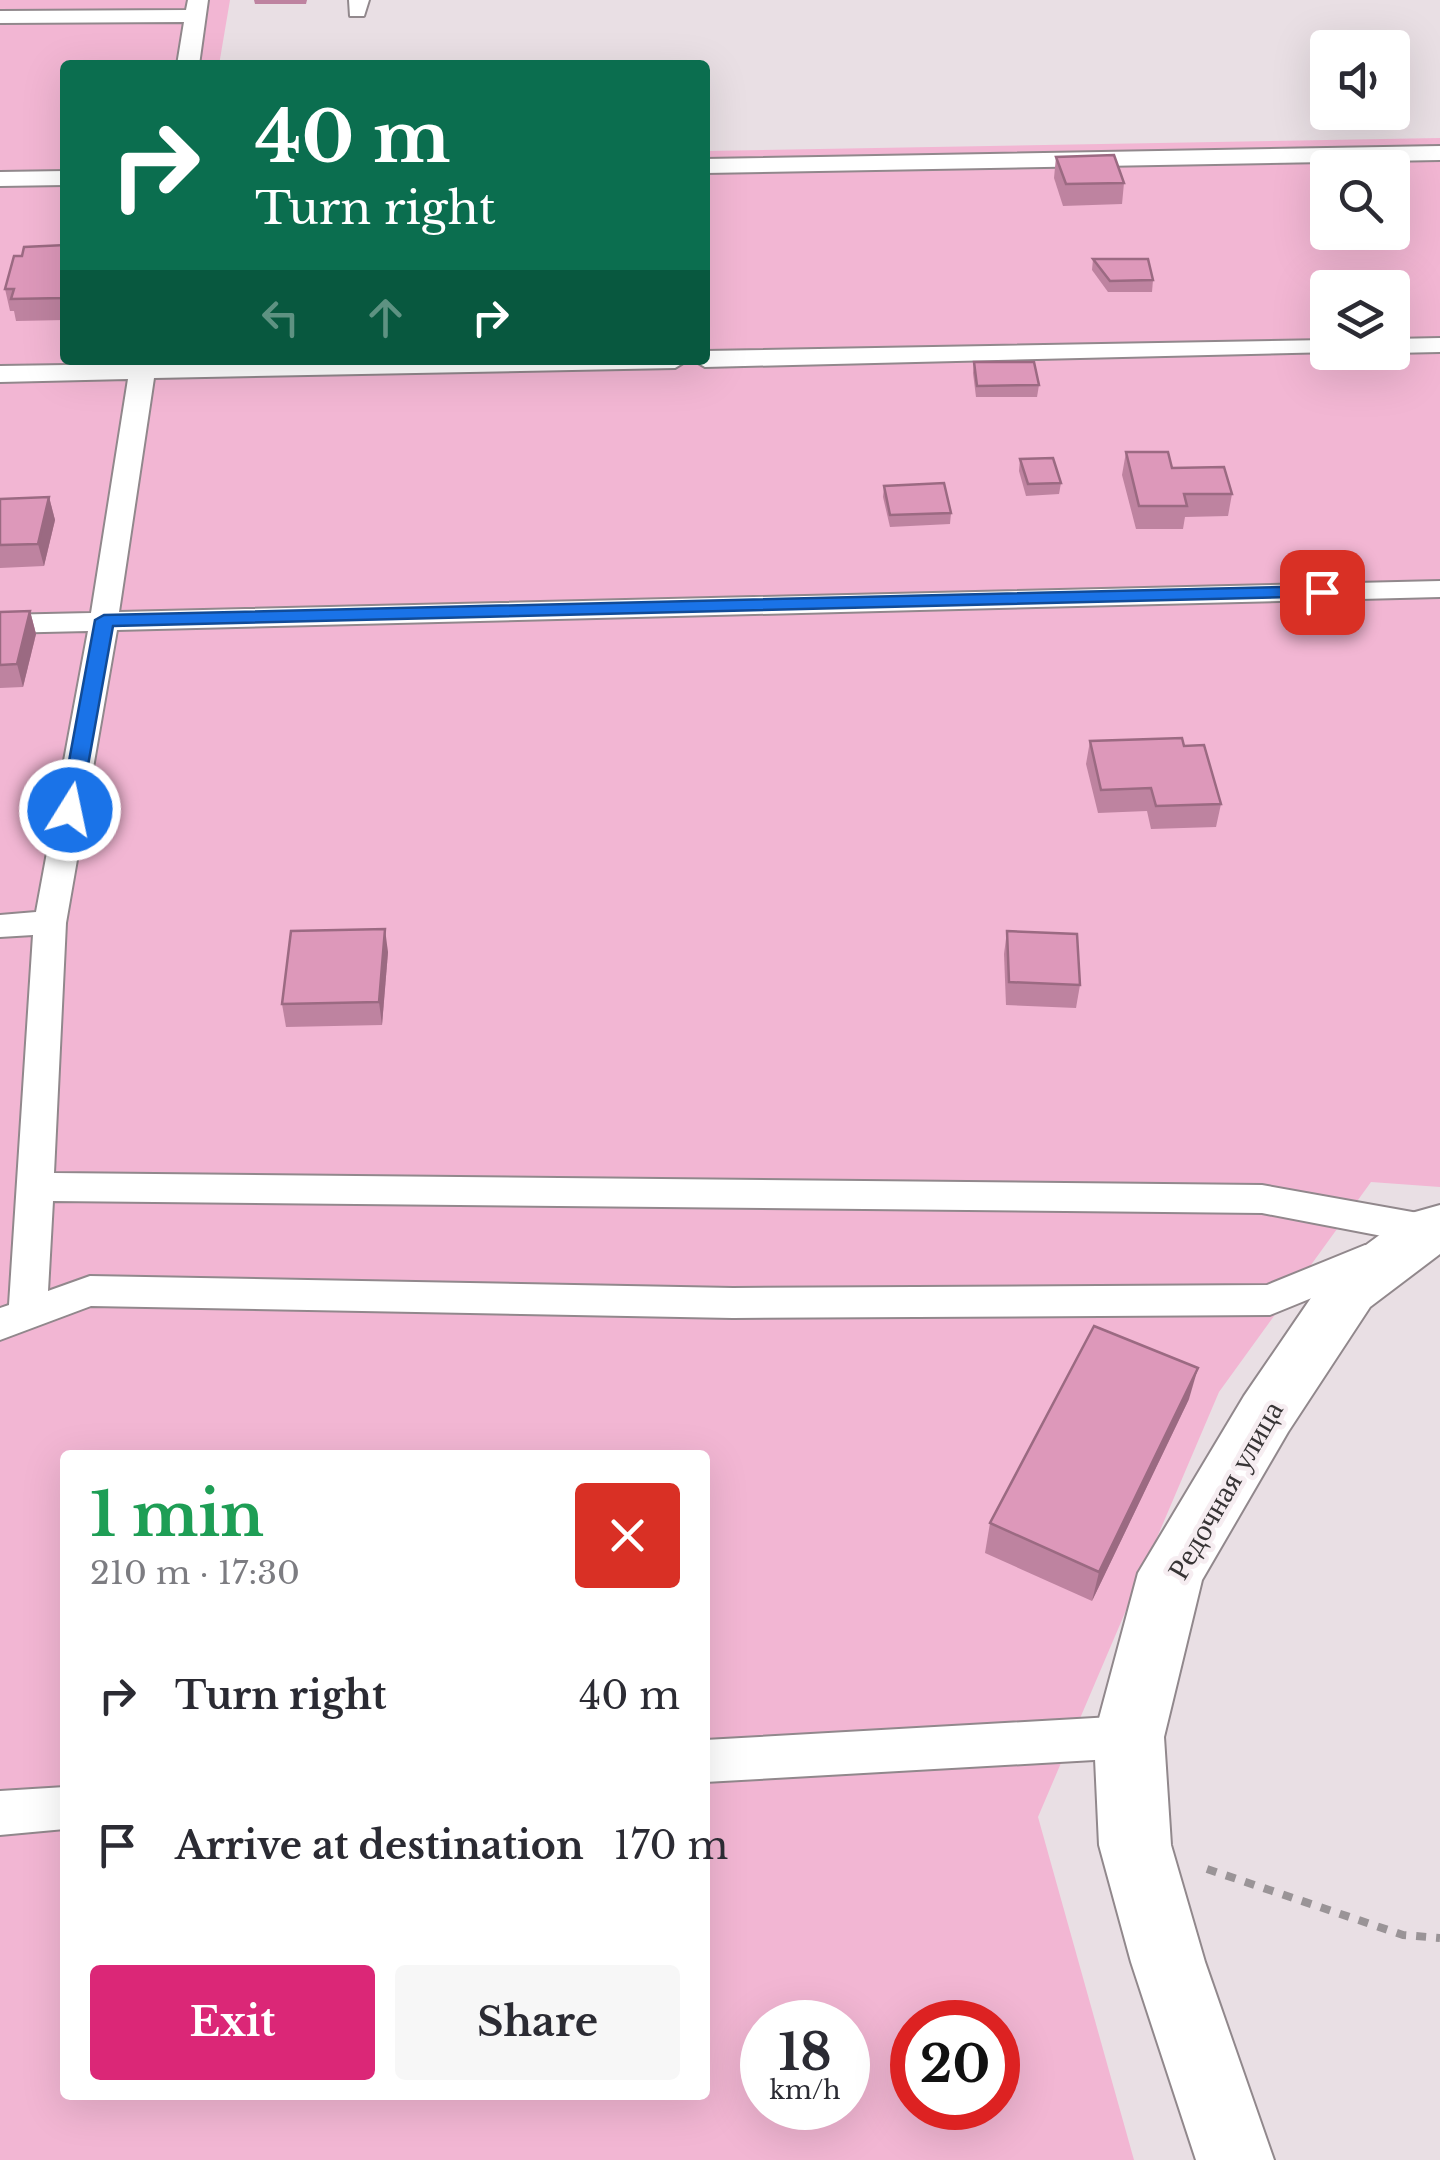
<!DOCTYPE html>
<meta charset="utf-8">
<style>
body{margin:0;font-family:"Libre Baskerville",serif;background:#f7f7f7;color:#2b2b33;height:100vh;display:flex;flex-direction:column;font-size:38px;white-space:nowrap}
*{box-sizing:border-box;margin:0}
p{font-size:32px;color:#7c7c81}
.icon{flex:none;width:55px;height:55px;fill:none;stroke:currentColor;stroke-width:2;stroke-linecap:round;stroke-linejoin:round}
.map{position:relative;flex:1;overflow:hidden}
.drawer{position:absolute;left:60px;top:1450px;width:650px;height:650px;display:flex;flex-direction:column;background:#fff;border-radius:10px;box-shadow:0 10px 40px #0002}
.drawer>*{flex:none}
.top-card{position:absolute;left:60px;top:60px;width:650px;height:305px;border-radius:10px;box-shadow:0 10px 40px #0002;background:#0b6e4f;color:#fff;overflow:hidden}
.buttons{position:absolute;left:1310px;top:30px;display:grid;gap:20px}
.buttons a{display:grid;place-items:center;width:100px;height:100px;border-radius:10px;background:#fff;box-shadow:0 10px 40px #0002;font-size:50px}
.speed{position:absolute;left:740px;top:2000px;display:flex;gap:20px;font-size:50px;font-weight:700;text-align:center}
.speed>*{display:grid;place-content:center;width:130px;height:130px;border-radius:50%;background:#fff;box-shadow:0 10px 40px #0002;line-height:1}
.speed small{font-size:25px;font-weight:400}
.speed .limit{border:15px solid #d22;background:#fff;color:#111}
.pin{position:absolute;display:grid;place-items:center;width:85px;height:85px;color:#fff;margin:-42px;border-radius:20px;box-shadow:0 5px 15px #0006}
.me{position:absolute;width:110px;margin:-55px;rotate:10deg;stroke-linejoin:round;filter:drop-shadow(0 0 8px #0008)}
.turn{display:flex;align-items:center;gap:35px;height:210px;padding:0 30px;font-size:45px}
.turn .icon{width:130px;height:130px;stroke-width:2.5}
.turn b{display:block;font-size:70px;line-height:85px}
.lanes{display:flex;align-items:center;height:95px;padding:0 30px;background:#0003;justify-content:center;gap:50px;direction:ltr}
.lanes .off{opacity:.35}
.round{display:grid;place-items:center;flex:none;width:105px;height:105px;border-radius:10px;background:#f7f7f7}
.summary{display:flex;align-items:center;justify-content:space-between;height:170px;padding:0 30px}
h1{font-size:60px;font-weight:700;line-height:75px;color:#1e9e55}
.primary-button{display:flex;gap:20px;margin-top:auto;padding:20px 30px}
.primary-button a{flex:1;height:115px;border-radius:10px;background:#db2777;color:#fff;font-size:40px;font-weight:700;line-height:115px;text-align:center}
.primary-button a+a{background:#f7f7f7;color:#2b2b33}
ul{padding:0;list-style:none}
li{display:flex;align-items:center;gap:30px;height:150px;padding:0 30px}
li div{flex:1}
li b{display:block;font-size:38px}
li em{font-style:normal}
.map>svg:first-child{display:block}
.green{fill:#f2b6d3;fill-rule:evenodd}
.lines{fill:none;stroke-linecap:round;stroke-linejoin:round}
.lane-casing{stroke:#91888c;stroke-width:4}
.street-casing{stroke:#91888c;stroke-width:4}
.path{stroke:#9a9497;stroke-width:8;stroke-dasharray:10 10;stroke-linecap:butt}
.lane{fill:#fff;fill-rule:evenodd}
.street{fill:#fff;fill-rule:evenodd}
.wall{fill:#be83a0}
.shaded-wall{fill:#9b6a82}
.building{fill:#dd98ba;stroke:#9b6a82;stroke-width:2.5}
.route{fill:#1a73e8;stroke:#114b97;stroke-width:2.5}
.labels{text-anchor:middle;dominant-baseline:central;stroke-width:9;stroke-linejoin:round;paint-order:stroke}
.near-street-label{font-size:30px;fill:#373435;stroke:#f6edf1}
</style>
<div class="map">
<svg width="1440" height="2160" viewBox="0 0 1440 2160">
<rect width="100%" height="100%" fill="#e9dfe4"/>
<!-- green -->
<path class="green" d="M0,0H230L219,65H65V360H705V151L1440,138V1187L1371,1182L1219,1392L1038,1817L1134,2160H0ZM1328,168H1392V232H1328ZM1328,288H1392V352H1328ZM65,1455H705V2095H65ZM762,2022H848V2108H762ZM912,2022H998V2108H912Z"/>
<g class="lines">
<!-- lane casing -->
<g class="lane-casing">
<g id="lane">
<path d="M188,0H208L199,65H177L184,22L0,23V11L186,10Z"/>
<path d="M349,0H369L364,16H350Z"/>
<path d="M1440,146V160L705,173V159Z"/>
<path d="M65,171V185L0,186V172Z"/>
<path d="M1440,338V352L1392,353L1388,352H1392V339Z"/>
<path d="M1328,340V352H1336L705,367L693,360H705V351Z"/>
<path d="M131,360H157L156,363L688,360L675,368L154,378L119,612L1440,581V597L117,630L66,923L54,1173L1262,1185L1429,1215L1440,1219V1241L1429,1245L1262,1213L53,1201L48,1291L90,1276L733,1288L1267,1285L1365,1245L1378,1249L1384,1260L1378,1271L1270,1315L733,1318L91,1306L0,1340V1308L9,1305L33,935L0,937V915L36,912L88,631L0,633V615L91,613L128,379L0,382V366L131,364Z"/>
<path d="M1129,1716L1145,1722L1151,1737L1145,1752L1129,1758L705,1782V1740Z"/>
<path d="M65,1787V1829L0,1835V1791Z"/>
</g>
</g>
<!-- street casing -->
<g class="street-casing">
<path id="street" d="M1440,1205V1254L1370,1307L1288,1432L1202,1580L1164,1737L1171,1845L1205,1962L1274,2160H1196L1131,1962L1099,1845L1094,1737L1138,1573L1244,1396L1328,1273L1408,1214Z"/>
</g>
<!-- path -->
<path class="path" d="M1207,1869L1403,1935L1440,1938"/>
<!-- lane -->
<use href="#lane" class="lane"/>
<!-- street -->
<use href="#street" class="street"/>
</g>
<!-- wall -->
<g class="wall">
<path d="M254,0H307L306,4H255Z"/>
<path d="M1056,157L1124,183L1122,204L1063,206L1054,178Z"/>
<path d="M65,245V320L16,321L14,311H10L5,289L22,256Z"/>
<path d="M1093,259L1153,280L1152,292H1108L1092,270Z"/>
<path d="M974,362L1039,385L1037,397H976L973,373Z"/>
<path d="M1126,452L1172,468L1232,494L1228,516L1185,517L1183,529H1136L1122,475Z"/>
<path d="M1020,459L1061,483L1059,494L1026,496L1019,471Z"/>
<path d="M884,486L951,513L950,524L890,527L883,497Z"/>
<path d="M49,497L55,520L44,566L0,568V499Z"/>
<path d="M30,611L36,634L23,687L0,688V612Z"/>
<path d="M1090,741L1184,746L1221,804L1216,827L1151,829L1147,811L1098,813L1086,764Z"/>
<path d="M1007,931L1080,985L1076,1008L1006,1005L1004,954Z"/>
<path d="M388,952L382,1025L286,1027L282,1004Z"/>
<path d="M1189,1399L1092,1601L985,1553L990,1523Z"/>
</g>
<!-- shaded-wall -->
<g class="shaded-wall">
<path d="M49,497L55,520L44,566L38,544Z"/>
<path d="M30,611L36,634L23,687L17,664Z"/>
<path d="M385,929L388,952L382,1025L379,1002Z"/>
<path d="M1198,1368L1189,1399L1092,1601L1099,1572Z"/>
</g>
<!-- building -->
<g class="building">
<path d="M1114,155L1124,183L1066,184L1056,157Z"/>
<path d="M65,245V287L62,298L11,299L14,289H5L14,256H22L24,247Z"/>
<path d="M1093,259H1148L1153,280L1110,281Z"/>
<path d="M974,362H1034L1039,385L977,386Z"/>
<path d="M1126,452H1168L1172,468L1224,467L1232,494H1184L1187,506H1139Z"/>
<path d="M1053,458L1061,483L1028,484L1020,459Z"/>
<path d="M944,483L951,513L890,515L884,486Z"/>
<path d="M49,497L38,544L0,545V499Z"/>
<path d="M30,611L17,664L0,665V612Z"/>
<path d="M1182,738L1184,746L1204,745L1221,804L1156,806L1151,788L1101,790L1090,741Z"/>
<path d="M385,929L379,1002L282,1004L291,931Z"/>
<path d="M1007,931L1077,934L1080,985L1009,982Z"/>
<path d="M1094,1326L1198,1368L1099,1572L990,1523Z"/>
</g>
<!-- route -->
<path class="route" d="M1322,586L1331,592L1329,596L113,626L80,810L70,817L60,810L95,620L104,615Z"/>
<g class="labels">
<!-- near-street labels -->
<g class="near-street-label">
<text transform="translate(1225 1490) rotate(-60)">Редочная улица</text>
</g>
</g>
</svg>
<div class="buttons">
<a><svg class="icon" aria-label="sound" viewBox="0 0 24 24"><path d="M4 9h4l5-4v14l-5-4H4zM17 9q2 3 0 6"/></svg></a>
<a><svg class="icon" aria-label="search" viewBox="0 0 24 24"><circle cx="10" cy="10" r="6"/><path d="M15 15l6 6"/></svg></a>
<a><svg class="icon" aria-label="layers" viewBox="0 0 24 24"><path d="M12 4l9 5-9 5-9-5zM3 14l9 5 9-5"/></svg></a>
</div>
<div class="speed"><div>18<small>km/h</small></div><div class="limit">20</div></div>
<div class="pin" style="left:1322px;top:592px;background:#d93025"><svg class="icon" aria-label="arrive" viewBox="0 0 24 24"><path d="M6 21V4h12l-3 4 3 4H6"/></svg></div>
<svg class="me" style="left:70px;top:810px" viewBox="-20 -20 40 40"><circle r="17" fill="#1a73e8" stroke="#fff" stroke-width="3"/><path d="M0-11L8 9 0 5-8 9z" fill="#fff"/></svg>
<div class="top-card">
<div class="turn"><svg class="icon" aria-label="right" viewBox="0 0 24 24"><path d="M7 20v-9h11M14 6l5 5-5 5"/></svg><div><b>40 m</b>Turn right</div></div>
<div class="lanes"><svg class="icon off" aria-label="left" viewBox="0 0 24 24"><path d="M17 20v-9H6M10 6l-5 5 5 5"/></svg><svg class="icon off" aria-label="ahead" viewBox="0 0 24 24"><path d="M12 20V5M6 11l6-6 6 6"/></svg><svg class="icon" aria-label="right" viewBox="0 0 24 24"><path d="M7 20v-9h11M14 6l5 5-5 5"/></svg></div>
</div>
<section class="drawer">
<div class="summary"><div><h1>1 min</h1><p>210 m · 17:30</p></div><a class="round" style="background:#d93025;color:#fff"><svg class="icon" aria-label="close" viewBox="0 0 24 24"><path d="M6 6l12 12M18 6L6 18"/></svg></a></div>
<ul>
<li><svg class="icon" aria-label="right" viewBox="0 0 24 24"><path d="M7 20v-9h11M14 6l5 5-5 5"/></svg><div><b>Turn right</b></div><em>40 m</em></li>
<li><svg class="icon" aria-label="arrive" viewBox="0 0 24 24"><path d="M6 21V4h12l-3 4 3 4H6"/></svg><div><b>Arrive at destination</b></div><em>170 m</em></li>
</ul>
<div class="primary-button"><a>Exit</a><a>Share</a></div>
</section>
</div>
